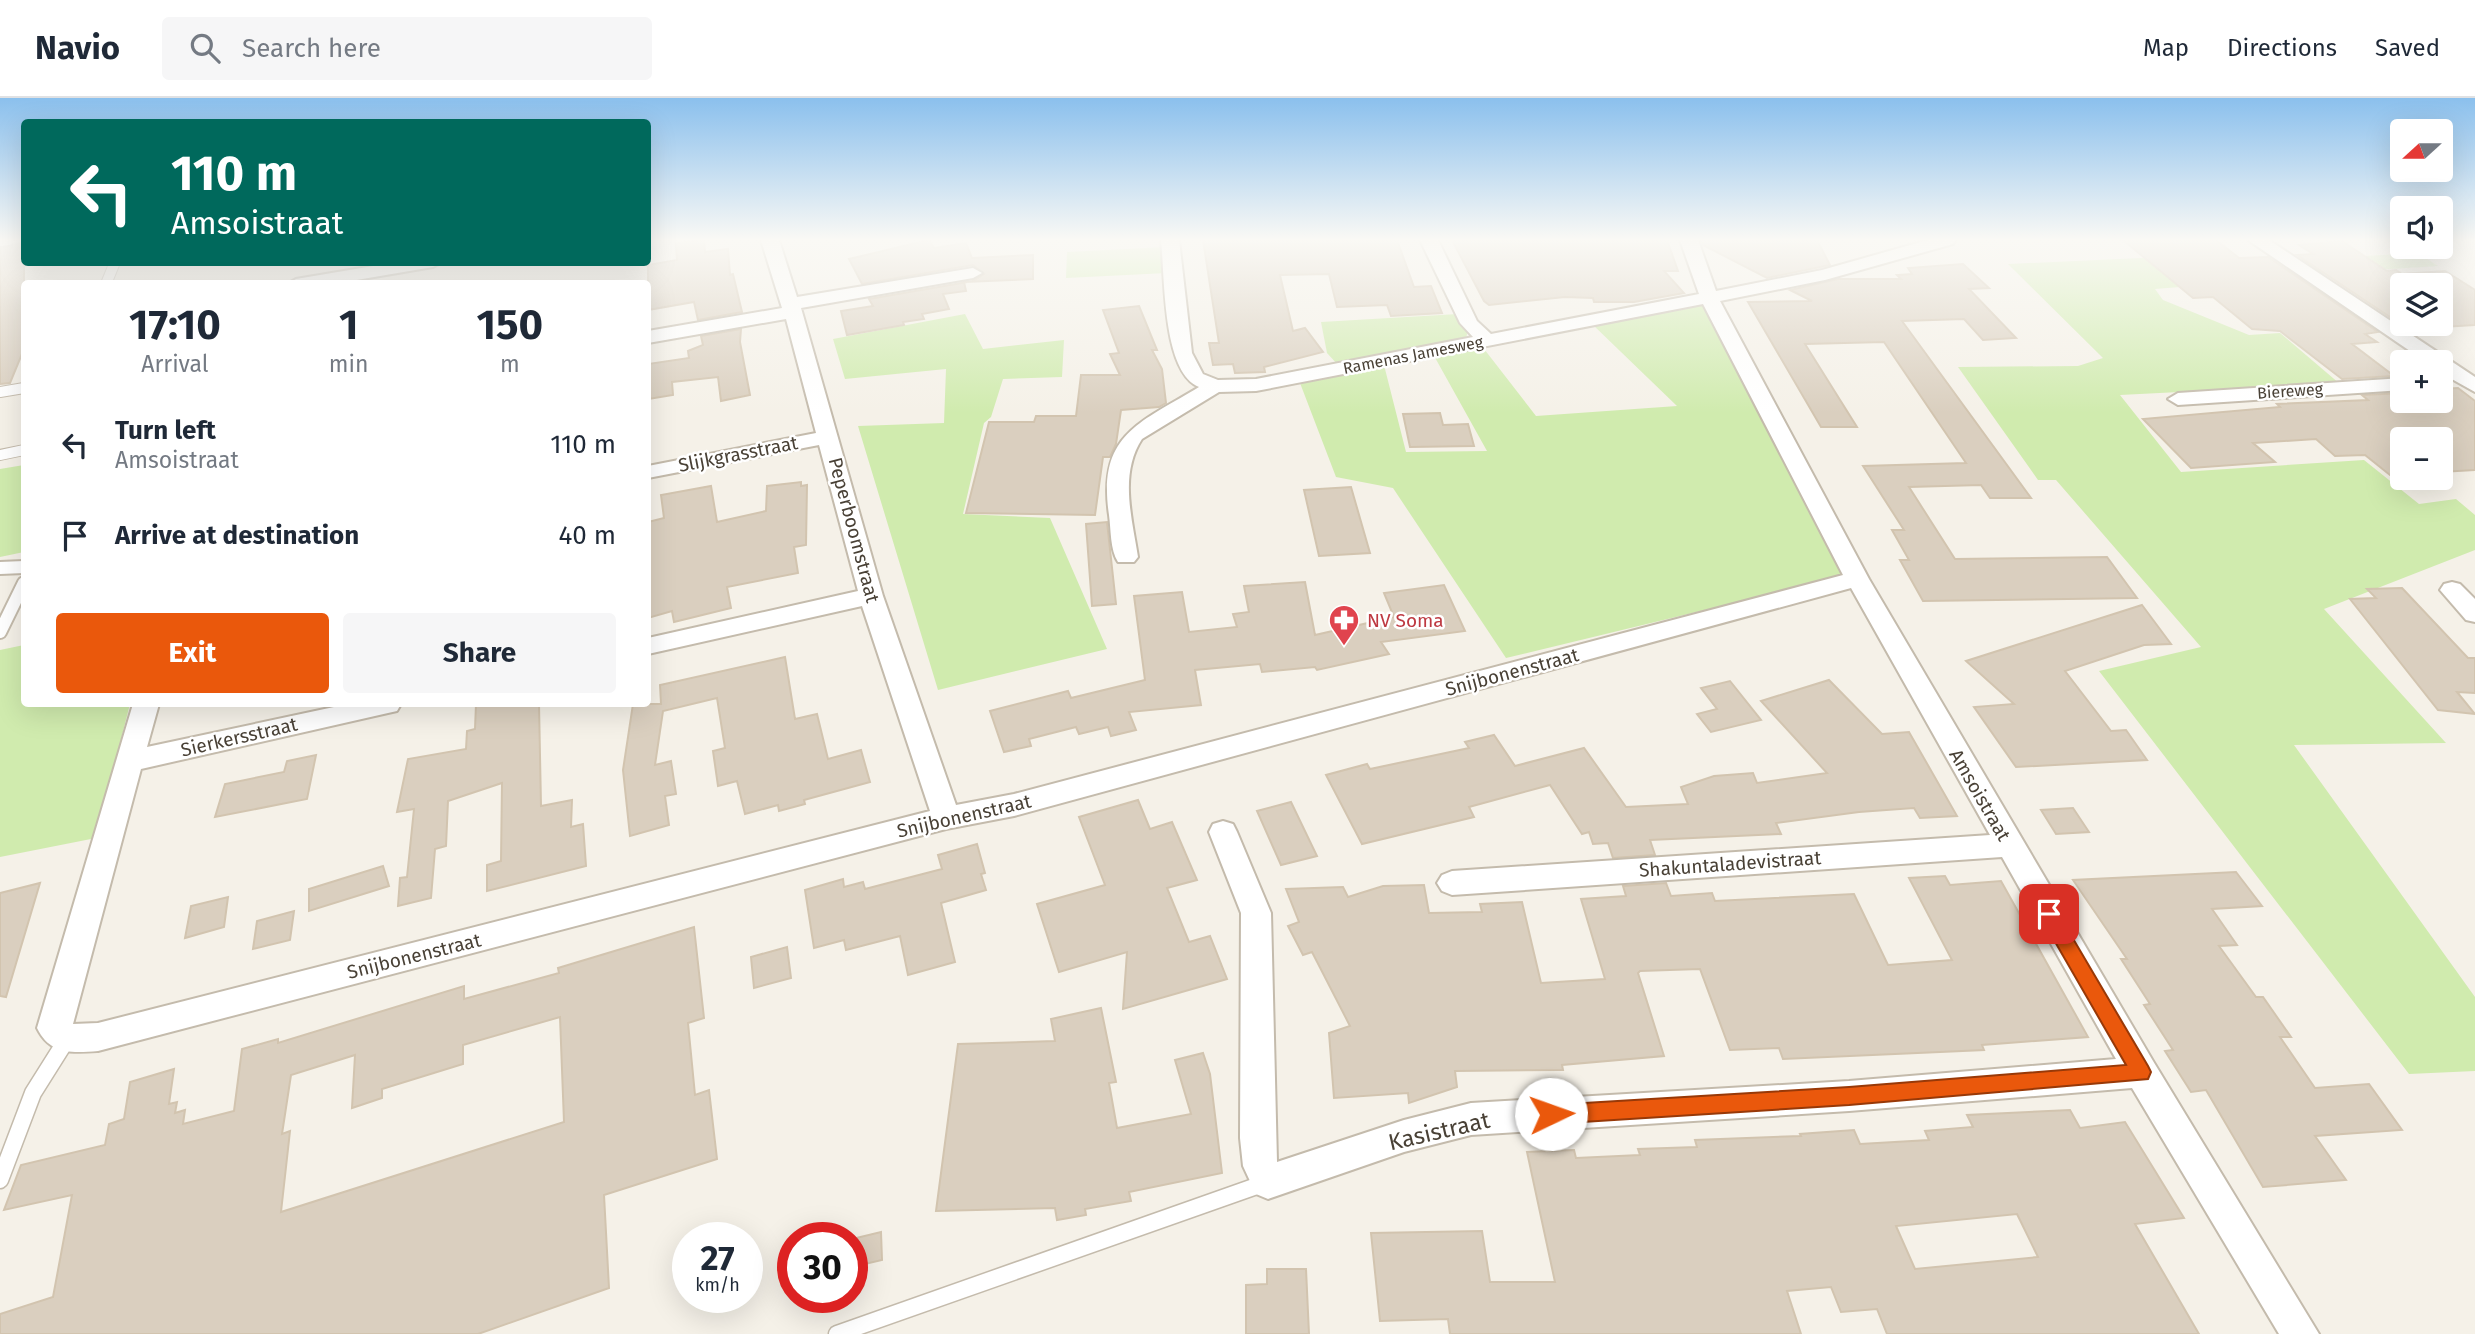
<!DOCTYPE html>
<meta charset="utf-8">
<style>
body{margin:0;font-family:"Fira Sans",sans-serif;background:#f6f6f7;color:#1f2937;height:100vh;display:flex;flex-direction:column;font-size:26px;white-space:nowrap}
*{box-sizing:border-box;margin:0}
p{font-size:23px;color:#747a83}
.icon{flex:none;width:38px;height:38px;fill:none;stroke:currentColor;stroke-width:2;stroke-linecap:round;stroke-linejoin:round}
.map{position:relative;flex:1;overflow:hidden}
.details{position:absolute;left:21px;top:182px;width:630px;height:427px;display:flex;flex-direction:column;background:#fff;border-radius:7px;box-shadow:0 7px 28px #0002}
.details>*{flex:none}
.top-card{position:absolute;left:21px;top:21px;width:630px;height:147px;border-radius:7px;box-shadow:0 7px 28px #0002;background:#00695c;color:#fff;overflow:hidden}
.needle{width:46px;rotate:249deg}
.fabs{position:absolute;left:2390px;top:21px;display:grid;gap:14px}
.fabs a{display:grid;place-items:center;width:63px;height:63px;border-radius:7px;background:#fff;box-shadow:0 7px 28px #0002;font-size:35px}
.speed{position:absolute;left:672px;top:1124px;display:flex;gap:14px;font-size:35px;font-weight:700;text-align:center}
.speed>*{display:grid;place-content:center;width:91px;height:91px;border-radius:50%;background:#fff;box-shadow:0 7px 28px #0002;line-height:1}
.speed small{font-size:18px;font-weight:400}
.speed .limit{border:10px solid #d22;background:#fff;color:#111}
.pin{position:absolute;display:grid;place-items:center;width:60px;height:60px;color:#fff;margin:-30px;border-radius:14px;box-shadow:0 4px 10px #0006}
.me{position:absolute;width:77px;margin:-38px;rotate:87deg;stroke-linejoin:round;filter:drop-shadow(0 0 5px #0008)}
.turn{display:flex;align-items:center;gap:24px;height:147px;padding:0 35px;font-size:32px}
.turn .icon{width:91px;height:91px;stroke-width:2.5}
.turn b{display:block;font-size:49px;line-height:60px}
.eta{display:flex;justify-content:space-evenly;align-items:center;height:119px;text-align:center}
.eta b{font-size:42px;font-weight:700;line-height:49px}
.cta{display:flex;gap:14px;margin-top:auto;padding:14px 35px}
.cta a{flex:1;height:80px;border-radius:7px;background:#ea580c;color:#fff;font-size:28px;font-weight:700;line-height:80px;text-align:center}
.cta a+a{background:#f6f6f7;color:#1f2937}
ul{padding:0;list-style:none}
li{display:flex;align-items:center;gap:21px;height:91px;padding:0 35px}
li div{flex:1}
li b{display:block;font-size:26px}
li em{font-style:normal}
header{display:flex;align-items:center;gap:42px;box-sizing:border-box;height:98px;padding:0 35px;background:#fff;border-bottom:2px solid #e0e1e3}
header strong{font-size:33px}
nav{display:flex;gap:38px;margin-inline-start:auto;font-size:24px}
.search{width:490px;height:63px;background:#f6f6f7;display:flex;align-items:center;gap:18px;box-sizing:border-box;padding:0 24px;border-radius:7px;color:#747a83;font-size:26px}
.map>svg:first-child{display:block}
.green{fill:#d0ebae}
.building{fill:#dacfbf;stroke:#d2c4af;stroke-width:2;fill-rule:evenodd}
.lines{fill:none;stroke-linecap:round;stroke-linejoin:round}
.lane-far2-casing{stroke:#c4bbac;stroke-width:12}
.lane-far1-casing{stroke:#c4bbac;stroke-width:16}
.lane-casing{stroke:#c4bbac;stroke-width:19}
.street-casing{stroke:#c4bbac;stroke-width:4}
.lane-far2{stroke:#fff;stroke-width:10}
.lane-far1{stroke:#fff;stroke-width:12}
.lane{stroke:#fff;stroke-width:16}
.street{fill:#fff;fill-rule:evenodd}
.route{fill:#ea580c;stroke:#983908;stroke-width:2}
.labels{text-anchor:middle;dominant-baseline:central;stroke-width:5;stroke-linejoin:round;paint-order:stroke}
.far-street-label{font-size:16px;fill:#494136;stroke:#fff}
.street-label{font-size:19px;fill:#494136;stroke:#fff}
.health-label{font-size:19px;fill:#be3a42;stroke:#fff;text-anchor:start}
.near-street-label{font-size:23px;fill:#494136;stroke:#fff}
</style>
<header>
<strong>Navio</strong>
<div class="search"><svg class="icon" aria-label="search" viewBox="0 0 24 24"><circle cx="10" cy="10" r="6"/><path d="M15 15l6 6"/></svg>Search here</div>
<nav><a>Map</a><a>Directions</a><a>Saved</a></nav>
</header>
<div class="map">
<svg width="2475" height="1236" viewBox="0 0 2475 1236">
<rect width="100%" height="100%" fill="#f5f1e8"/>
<!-- green -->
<g class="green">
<path d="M1166,149L1167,175L1066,180L1067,154Z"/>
<path d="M2418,155L2438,168L2313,176L2293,162Z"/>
<path d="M2184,158L2218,186L2155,191L2163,202L2249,237L2280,235L2340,286L2120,297L2181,374L2364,362L2419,406L2456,401L2475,417V452L2324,511L2446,645L2294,647L2475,899V973L2409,976L2099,573L2201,549L2056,382H2038L1958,269L2078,268L2103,260L2008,166Z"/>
<path d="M1696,205L1704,207L1843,473L1841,479L1506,560L1393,390L1336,379L1300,285L1384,267L1406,354L1487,353L1433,256L1481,247L1536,318L1677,308L1592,226Z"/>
<path d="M965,216L983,251L1064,242L1062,279L1003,281L991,319L984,325L963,416L1050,420L1107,551L938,592L858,328L944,325L946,271L845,281L833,241Z"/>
<path d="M1458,216L1468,231L1466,241L1339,268L1327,255L1321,224Z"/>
<path d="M24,367V454L0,459V371Z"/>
<path d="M24,547V606H130L96,740L0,759V552Z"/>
</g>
<!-- building -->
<g class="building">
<path d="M704,142L705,154L728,151L730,177L733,176L742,214L698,222L694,204L648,212V167L677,162L676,145Z"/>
<path d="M929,142L934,150L966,145L972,160L1033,157V181L964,184L966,193L943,196L949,211L922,216L924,221L903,224L904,227L847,237L841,213L873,208L869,201L973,183L984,176L973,167L862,186L849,161Z"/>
<path d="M1203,142H1397L1414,189L1431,188L1442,215L1391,218L1387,207L1337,209L1329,176L1280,177L1293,233L1305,230L1323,254L1264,269L1265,274L1235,275L1233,266L1213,267L1209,245H1219Z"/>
<path d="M1452,142H1667L1678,173H1664L1684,195L1634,204H1594L1593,200L1565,199L1489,207L1484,203Z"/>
<path d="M1701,142H1817L1830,167L1767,180L1703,147Z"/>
<path d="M2123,142H2216L2239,160L2268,159L2378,234L2365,236L2377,244L2352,246L2394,278L2342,281L2280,233L2252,231L2213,199L2193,200Z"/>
<path d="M2342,143L2387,173L2396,172L2402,176L2445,173L2475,192V227L2408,231L2297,157L2313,156L2299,147ZM2403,187H2441V226H2403Z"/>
<path d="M24,144V251L10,285L0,286V150Z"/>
<path d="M1963,166L1989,190L1969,191L2016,240L1983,242L1964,221L1902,223L2031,400H1990L1981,387L1909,389L1955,461L2107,459L2137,500L1923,503L1900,462H1909L1892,432H1904L1863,368L1966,365L1884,244L1805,246L1857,329H1821L1748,204L1812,203L1790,192L1838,181H1901L1897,177L1912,176L1908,170Z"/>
<path d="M1139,208L1157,252H1152L1162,271L1166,305L1159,309L1121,312L1116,346L1110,359H1103L1095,417L966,415L989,324H1034L1036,318H1076L1081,277H1120L1110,256L1119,255L1103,212Z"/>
<path d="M741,231L740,244L750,297L721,303L718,279L672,284L673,297L648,301V266L689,260L688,253L703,247L701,238Z"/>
<path d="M2458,290L2475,303V372L2441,374V341H2403V376L2390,377L2365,357L2335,358L2316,341L2253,345L2275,364L2191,370L2143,321L2280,309L2277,306L2368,302L2362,297L2403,295V303H2441V291Z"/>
<path d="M1440,315L1443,327L1468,326L1474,348L1410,349L1403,316Z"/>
<path d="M801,384V388L807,387L806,447L794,449L798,475L727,489L731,510L674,524L672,513L648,520V424L664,420L661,397L711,388L717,424L766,413L767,388Z"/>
<path d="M1351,389L1370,455L1319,458L1304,392Z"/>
<path d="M1107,424L1116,506L1092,508L1086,426Z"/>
<path d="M1305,484L1315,537L1394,519L1384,495L1444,487L1465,533L1381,544L1389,556L1317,572L1315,569L1262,574L1260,566L1195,572L1201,607L1129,614L1136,632L1111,638L1108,629L1079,636L1076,629L1029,641L1031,648L1004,654L990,613L1068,593L1071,600L1145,582L1134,498L1182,494L1189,534L1237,529L1233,516L1249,514L1244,488Z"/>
<path d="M2402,490L2468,560H2475V595L2457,594L2475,616L2438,612L2350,501L2376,500L2367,491Z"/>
<path d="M2142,507L2171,546L2144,547L2065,573L2111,633L2126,632L2147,662L2016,669L1974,609L2014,606L1966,563Z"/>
<path d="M785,559L795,621L817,616L828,661L861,652L870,684L804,702L805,706L779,713L778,707L745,716L737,683L718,688L713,653L725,650L717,600L663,613L655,667L671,663L676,696L665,698L669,727L630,738L623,672L633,606H661L660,587Z"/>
<path d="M1829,582L1882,636L1909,634L1957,718L1920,720L1914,710L1859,714L1776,725L1781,736L1650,742L1655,757L1613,760L1608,745L1593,746L1589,734L1582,736L1550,687L1469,709L1474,719L1362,746L1326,677L1367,666L1370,671L1469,650L1465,644L1494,637L1515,668L1584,650L1626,709L1688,706L1681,689L1714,678L1753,675L1757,685L1827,675L1761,603Z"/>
<path d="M1730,583L1761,622L1711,634L1697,616L1717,611L1701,590Z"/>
<path d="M476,606H539L541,708L572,702L571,729L583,726L586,768L487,793V767L501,763L502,685L448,703L446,748L435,751L431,800L398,808L400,780L407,779L414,711L397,714L408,661L466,651L467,633L475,631Z"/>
<path d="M316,657L307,701L215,719L225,686L284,674L287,663Z"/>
<path d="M1138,702L1150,731L1172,724L1197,782L1167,790L1189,844L1210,838L1227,881L1123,911L1127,854L1059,874L1037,806L1105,787L1079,719Z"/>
<path d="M1291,704L1317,758L1281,767L1257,713Z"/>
<path d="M2073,710L2089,734L2056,736L2041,712Z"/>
<path d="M977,746L985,775L981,776L986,792L941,805L955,864L908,877L900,838L846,852L844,842L814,850L805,792L843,781L844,789L863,784L865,791L942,771L938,757Z"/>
<path d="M383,768L389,788L309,813V791Z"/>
<path d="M2236,774L2262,808L2212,811L2237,847L2219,848L2256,899H2263L2291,939H2280L2315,990L2369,986L2402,1032L2315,1038L2346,1082L2263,1089L2206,992L2191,994L2165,953L2173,952L2144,907L2150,906L2121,861H2127L2073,782Z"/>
<path d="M1945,778L1950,787L2001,783L2088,939L1982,947L1984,952L1783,961L1779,950L1730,952L1700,871L1640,873L1638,875L1664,958L1562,967L1563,972L1455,973L1457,989L1409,1005L1408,995L1334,1000L1329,935L1350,928L1312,854L1303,857L1288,828L1299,824L1286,791L1343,789L1348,799L1383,788L1424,787L1429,815L1482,814L1480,806L1522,804L1541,885L1605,881L1581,801L1626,798L1623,788L1666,785L1671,798L1712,795L1715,803L1854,796L1888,867L1952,862L1909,780Z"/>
<path d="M40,785L6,899L0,898V795Z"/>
<path d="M228,799L224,829L185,840L191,808Z"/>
<path d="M294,813L290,842L253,851L257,823Z"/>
<path d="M694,829L704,920L688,925L695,997L709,992L717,1061L604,1097L609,1190L478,1236H0V1216L53,1199L72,1097L4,1112L21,1067L105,1047L109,1026L124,1021L130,984L174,971L169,1006L177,1004L175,1015L185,1012L183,1026L234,1013L242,951L278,941V945L464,888V901L559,875L558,870ZM560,919L564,1024L281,1114L290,1033L282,1036L291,977L355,957L352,1010L382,1000V991L463,966V947Z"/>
<path d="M787,849L791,880L754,890L751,859Z"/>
<path d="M1101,910L1116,984L1109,985L1117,1030L1191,1016L1175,962L1203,955L1210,976L1222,1075L1129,1094L1131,1103L1085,1111L1086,1117L1057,1122L1055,1110L936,1113L958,946L1055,943L1051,921Z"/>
<path d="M2070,1012L2080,1030L2125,1024L2184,1120L2135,1126L2199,1236H1887L1877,1211L1841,1214L1831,1189L1787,1193L1801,1236H1450L1448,1221L1380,1223L1371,1135L1482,1133L1490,1184H1555L1527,1054L1574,1052L1576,1060L1640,1057L1638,1051L1697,1049L1695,1042L1801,1038L1800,1036L1854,1032L1860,1046L1929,1042L1925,1033L1973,1029L1967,1017ZM2017,1116L2038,1159L1915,1171L1896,1128Z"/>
<path d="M881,1134L882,1162L852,1169V1141Z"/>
<path d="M1267,1171H1306L1309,1236H1246V1187L1267,1186Z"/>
</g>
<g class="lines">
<!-- lane-far2 casing -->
<g class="lane-far2-casing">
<g id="lane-far2">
<path d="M0,143L9,142"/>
<path d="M106,186L115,164"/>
<path d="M0,294L24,290"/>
<path d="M0,357L24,352"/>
</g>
</g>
<!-- lane-far1 casing -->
<g class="lane-far1-casing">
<g id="lane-far1">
<path d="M0,470L24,469"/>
<path d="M0,534L24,485"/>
</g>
</g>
<!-- lane casing -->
<g class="lane-casing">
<g id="lane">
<path d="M0,1082L33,995L67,941"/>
<path d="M837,1236L1268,1084"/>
</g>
</g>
<!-- street casing -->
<g class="street-casing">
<g id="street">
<path d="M761,142H779L797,199L973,170L982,175L973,180L801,210L883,498L956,707L1014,696L1843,477L1703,206L1256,293L1219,294L1142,341C1119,376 1132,420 1138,459L1134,464H1118C1110,452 1111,431 1109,417C1097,336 1140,325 1199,289C1162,274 1165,179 1161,142H1179L1192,255L1203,276L1218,282L1256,281L1473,239L1460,225L1420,142H1438L1477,223L1491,236L1699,196L1680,142H1698L1716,193L1822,172L1928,142H1956L1953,146L1825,182L1720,203L1869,481L2153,963L2319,1236H2279L2132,990L1849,1013L1471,1037L1404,1054L1268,1101L1256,1096L1243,1068L1240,1040L1241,815L1209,734L1213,726L1223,723L1233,726L1237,734L1271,815L1277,1064L1404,1022L1471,1005L1849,983L2116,961L2002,759L1452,797L1442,793L1437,785L1442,777L1452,773L1990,737L1851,490L1014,718L946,731L98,953C72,955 50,957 37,930L133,606H159L147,649L348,606H401L397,613L388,615L141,671L73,926L98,925L930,713L862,508L648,556V540L858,493L819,347L648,380V368L816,335L786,221L648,245V233L782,210Z"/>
<path d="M2248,142H2269L2475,279V294L2441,275V264H2426Z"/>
<path d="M397,164H442L433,169L333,186H287L296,181Z"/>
<path d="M2403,280V292L2178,307L2168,301L2178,295Z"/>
<path d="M2452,484L2460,486L2475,501V524L2466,522L2440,492L2444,486Z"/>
</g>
</g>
<!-- lane-far2 -->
<use href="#lane-far2" class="lane-far2"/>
<!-- lane-far1 -->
<use href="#lane-far1" class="lane-far1"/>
<!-- lane -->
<use href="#lane" class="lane"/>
<!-- street -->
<use href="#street" class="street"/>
</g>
<!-- sky -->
<linearGradient id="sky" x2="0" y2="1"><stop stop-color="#8bc0ed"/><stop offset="0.45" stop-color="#faf9f5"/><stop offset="1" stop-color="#faf9f5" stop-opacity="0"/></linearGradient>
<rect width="2475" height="315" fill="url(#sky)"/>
<!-- route -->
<path class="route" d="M2049,808L2055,810L2148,968L2151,974L2148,981L1849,1007L1551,1026L1544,1023L1541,1016L1544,1010L1551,1007L1849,989L2126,967L2039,816Z"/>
<!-- icons -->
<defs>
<g id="pharmacy-pin" transform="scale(1.575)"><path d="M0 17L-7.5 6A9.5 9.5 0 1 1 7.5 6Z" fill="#e0444e" stroke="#fff"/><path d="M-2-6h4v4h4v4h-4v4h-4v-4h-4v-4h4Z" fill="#fff"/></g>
</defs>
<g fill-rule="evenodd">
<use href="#pharmacy-pin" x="1344" y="522"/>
</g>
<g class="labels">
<!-- far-street labels -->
<g class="far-street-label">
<text transform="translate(1413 257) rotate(-11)">Ramenas Jamesweg</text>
<text transform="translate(2290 293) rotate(-4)">Biereweg</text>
</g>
<!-- street labels -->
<g class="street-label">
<text transform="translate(738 356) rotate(-11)">Slijkgrasstraat</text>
<text transform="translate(854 432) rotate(75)">Peperboomstraat</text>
<text transform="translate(1512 574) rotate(-15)">Snijbonenstraat</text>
<text transform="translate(239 639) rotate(-13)">Sierkersstraat</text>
<text transform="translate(1980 697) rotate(60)">Amsoistraat</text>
<text transform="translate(964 718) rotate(-13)">Snijbonenstraat</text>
<text transform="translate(1730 766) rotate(-4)">Shakuntaladevistraat</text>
<text transform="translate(414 858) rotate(-14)">Snijbonenstraat</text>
</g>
<!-- health labels -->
<g class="health-label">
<text x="1367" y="522">NV Soma</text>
</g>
<!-- near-street labels -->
<g class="near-street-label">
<text transform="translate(1439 1033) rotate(-13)">Kasistraat</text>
</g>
</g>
</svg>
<div class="fabs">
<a><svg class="needle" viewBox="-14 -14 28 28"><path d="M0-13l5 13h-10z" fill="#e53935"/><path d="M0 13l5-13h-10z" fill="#747a83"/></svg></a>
<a><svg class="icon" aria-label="sound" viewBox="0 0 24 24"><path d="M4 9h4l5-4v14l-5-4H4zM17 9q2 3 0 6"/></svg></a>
<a><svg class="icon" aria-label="layers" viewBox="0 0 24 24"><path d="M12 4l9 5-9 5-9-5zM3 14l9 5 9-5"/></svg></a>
<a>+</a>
<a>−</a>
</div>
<div class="speed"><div>27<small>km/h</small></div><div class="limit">30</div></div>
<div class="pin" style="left:2049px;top:816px;background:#d93025"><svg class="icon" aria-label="arrive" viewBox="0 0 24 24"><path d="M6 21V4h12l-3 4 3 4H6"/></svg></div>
<svg class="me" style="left:1551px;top:1016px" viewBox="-20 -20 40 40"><circle r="19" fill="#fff"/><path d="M0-13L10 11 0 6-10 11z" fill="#ea580c"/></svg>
<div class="top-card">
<div class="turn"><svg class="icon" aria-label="left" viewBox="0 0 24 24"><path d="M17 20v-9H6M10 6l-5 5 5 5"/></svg><div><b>110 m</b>Amsoistraat</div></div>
</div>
<section class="details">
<div class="eta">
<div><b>17:10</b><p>Arrival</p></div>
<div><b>1</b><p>min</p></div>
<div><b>150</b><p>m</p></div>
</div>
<ul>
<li><svg class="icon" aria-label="left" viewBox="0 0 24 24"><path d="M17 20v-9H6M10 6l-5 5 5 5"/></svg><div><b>Turn left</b><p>Amsoistraat</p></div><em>110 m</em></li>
<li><svg class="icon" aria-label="arrive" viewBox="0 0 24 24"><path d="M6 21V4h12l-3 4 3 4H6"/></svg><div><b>Arrive at destination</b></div><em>40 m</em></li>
</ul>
<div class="cta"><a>Exit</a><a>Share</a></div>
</section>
</div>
